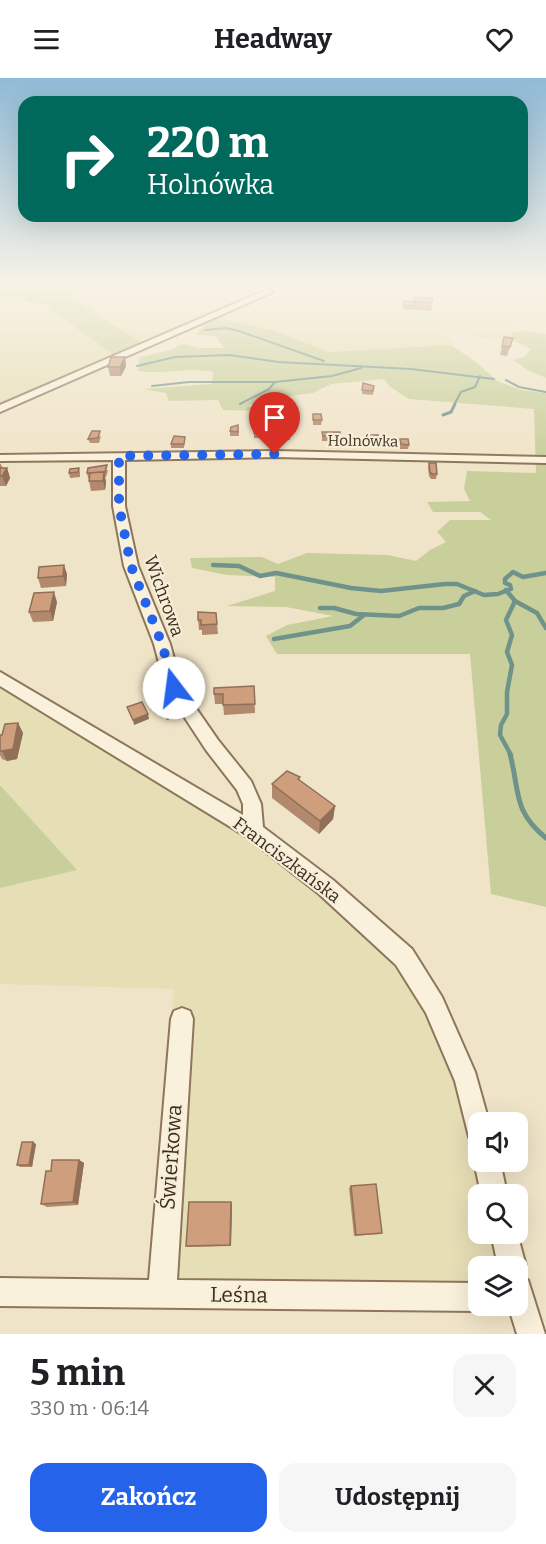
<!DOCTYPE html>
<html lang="pl">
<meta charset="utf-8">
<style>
body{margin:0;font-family:Bitter,serif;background:#f6f6f6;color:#202124;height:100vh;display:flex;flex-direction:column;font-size:22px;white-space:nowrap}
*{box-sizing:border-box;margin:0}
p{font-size:20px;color:#757577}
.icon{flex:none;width:33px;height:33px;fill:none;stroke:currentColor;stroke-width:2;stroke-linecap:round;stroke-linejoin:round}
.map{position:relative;height:1256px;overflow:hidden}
.drawer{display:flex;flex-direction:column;background:#fff;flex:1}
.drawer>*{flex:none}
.top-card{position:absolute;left:18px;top:18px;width:510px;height:126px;border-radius:18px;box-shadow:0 6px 24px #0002;background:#00695c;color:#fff;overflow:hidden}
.controls{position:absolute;left:468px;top:1034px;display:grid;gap:12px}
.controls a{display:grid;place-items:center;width:60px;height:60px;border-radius:12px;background:#fff;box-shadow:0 6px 24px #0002;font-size:30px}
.pin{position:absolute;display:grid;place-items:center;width:51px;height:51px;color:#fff;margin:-62px -26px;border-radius:50% 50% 50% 0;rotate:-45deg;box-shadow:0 0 6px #0007}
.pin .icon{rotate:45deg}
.me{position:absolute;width:66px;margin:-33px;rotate:345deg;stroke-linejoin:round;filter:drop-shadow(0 0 4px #0008)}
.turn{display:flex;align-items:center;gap:21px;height:126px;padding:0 30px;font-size:27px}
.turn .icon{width:78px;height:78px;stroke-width:2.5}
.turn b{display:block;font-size:42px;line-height:51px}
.round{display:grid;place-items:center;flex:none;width:63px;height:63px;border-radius:18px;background:#f6f6f6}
.summary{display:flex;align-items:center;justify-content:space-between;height:102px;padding:0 30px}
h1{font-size:36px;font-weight:700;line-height:45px}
.action{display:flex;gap:12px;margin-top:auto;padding:12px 30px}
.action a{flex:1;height:69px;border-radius:18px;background:#2563eb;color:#fff;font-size:24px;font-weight:700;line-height:69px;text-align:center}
.action a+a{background:#f6f6f6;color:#202124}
header{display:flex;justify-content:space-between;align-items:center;height:78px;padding:0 30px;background:#fff;font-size:27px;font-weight:700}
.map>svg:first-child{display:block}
.farmland{fill:#e6deb5}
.green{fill:#c9cf9b}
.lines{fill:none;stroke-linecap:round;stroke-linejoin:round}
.stream-far3{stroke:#6f938a;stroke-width:2}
.stream-far2{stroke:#6f938a;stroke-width:3}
.stream-far1{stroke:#6f938a;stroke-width:4.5}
.stream{stroke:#6f938a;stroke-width:5}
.street-casing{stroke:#8d765c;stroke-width:4}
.street{fill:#faf1dc;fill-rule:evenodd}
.wall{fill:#b2896c}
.shaded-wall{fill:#916f58}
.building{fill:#cf9f7d;stroke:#916f58;stroke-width:1.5}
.route{stroke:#2563eb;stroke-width:10;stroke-dasharray:0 18}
.labels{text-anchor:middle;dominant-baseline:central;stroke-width:4.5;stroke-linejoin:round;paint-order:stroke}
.far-street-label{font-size:15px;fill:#3d2e20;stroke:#f7eed8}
.street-label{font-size:18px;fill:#3d2e20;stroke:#f7eed8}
.near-street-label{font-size:21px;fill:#3d2e20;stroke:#f7eed8}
</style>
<header><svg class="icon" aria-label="menu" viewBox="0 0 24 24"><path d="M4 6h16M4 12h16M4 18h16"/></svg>Headway<svg class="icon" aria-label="heart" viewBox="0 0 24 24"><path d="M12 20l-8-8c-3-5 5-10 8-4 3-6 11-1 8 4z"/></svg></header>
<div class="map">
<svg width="546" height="1256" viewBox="0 0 546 1256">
<rect width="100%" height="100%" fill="#f0e4c8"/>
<!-- farmland -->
<g class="farmland">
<path d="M93,207H546V238L509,237L514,263L446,256L454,267L329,274L275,253L209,237L145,267L69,219Z"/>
<path d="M0,221L43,226L117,279L0,329Z"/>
<path d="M0,600L254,753L404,879L467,1002L478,1050V1083L494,1116H478V1155H504L512,1188H478V1219L168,1217L173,911L0,906V810L76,791L0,707Z"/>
</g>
<!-- green -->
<g class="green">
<path d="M0,207H93L70,219L145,267L117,279L43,226L0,221Z"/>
<path d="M216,239L275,253L329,274L451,267L476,284L497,303L521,312L546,315V829L491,816L470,576H277L266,558L287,547L333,538L286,529L227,528L275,513V499L227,497L192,490L190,480L262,479L278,486L307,475L388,477L416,483L430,472L446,464L437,454L450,442H491L480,434H433L427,424L470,423L464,411L467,393L536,395L534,331L409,321L390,309L384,301L331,306L313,315L259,322L247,328L270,333L223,332L218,322L169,323L166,315L143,311L212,306L213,294C188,289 163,297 138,293L140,279L171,272L182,266L200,270H225L215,258L196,257L207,243Z"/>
<path d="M522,253L546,256V300L526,291L513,282L524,279L531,271L514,263L512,254Z"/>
<path d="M0,707L77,792L0,810Z"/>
</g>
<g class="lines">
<!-- stream-far3 -->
<g class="stream-far3">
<path d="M20,207L32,223"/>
<path d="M205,252L226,250L239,253L324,283"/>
<path d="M137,288L175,279L229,277L278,284L411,291L494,301"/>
<path d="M506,302L519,309L546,314"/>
<path d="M152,308L189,304H275"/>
<path d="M240,326L269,311L275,304L332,298L361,290"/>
<path d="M454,327L461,314L475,309L480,298"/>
</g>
<!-- stream-far2 -->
<path class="stream-far2" d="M443,337L451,334L455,326"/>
<!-- stream-far1 -->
<g class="stream-far1">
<path d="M213,487L239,488L260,498L276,495L351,510L381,513L445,506H457L484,517L498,516L511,511L510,507L505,505V501L513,494L523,499L546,495"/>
<path d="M506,512L515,523L506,542L512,557L507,574L512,587L507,614V636L501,647L500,657L511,677"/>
<path d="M515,523L537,535L546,550"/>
<path d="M320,530H334L356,536L399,538L419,530H443L459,526L464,518L475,513"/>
<path d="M274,561L350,548L364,537"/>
</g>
<!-- stream -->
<path class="stream" d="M510,676C520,713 512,732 546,760"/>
<!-- street casing -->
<g class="street-casing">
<g id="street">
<path d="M266,212L273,214L0,334V327Z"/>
<path d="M275,373L546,379V385L275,379L125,382V428L138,488L170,566L182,610L218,662L251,703L261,726L263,749L333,802L412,871L442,919L475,994L489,1044H478V1062L469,1059L455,1003L426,935L396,887L319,816L247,759L0,608V594L243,737V726L237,712L206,672L166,611L154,566L124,488L113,428V382L0,383V377Z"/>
<path d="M182,930L190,933L193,941L177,1202L478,1205V1227H489L488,1229L478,1233L0,1228V1200L149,1202L171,941L174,933Z"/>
<path d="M478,1074V1083H500L507,1116H481L474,1083Z"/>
<path d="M491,1155H517L526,1188L520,1199L528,1202L545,1256H517L508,1227H518V1188H498Z"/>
</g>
</g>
<!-- street -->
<use href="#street" class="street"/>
</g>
<!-- wall -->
<g class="wall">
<path d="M415,219L433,221L431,233L413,231V232L403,231L404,223L414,224Z"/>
<path d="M504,259L513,260L507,278L500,277Z"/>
<path d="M125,279L126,288L121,298H110L108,289Z"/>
<path d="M363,305L374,308L373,317L362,316Z"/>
<path d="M313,336L322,342L321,347H313Z"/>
<path d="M238,347L239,358H230V353Z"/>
<rect x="254" y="349" width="10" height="11"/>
<rect x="281" y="352" width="9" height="10"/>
<path d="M322,354L340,358L339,363H322Z"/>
<path d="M369,357L378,361V366H369Z"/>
<path d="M101,358L99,365H90L88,361Z"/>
<path d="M185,359L184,370H171V366Z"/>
<path d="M400,361L409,367L408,371H400Z"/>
<path d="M0,385L3,390H7L10,400L6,408H0Z"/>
<path d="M429,385L437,396L436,401H431L429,398L428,390Z"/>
<path d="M79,390L80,395V399L70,400L69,395Z"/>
<path d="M108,392L106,399H105L106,404L105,412L91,413L89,403V400H88L87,395Z"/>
<path d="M67,496L66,508L41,510L38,500Z"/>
<path d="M57,524L53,543L33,544L29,534Z"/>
<path d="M216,535L218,556L202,557V552H199L198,542Z"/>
<path d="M254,608L255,635L224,637L223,626H215L214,616Z"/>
<path d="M158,617L176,639L167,642L158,622Z"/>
<path d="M18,645L23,655L17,681L7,683L2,681L0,677V657H2Z"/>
<path d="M300,699L299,702L335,728L333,741L319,756L272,720V706Z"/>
<path d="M36,1066L32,1089H20L17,1087Z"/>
<path d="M79,1082L84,1085L78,1127L47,1129L41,1126L51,1093Z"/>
<path d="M351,1108L382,1155L379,1156L354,1158L349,1110Z"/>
<path d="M231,1124L232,1126L231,1168L188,1169L186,1168Z"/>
</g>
<!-- shaded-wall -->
<g class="shaded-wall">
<path d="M125,279L126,288L121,298L120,289Z"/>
<path d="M7,390L10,400L6,408L2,398Z"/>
<path d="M104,394L106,404L105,412L103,403Z"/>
<path d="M64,487L67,496L66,508L63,498Z"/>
<path d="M54,514L57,524L53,543L50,533Z"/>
<path d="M175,634L176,639L167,642L166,637Z"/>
<path d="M148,636L149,641L134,647L133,642Z"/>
<path d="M18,645L23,655L17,681L7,683L2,673Z"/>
<path d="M335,728L333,741L319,756L320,743Z"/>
<path d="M33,1064L36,1066L32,1089L29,1087Z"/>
<path d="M79,1082L84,1085L78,1127L73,1124Z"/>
<path d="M231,1124L232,1126L231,1168L230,1167Z"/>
</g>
<!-- building -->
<g class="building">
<path d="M415,219L433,221L432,225L414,223Z"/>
<path d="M404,223L415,224L414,228L403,227Z"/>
<path d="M504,259L513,260L510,269L502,268Z"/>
<path d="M111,279H125L120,289H108Z"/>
<path d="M363,305L374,308L373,313L362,312Z"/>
<path d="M313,336H321L322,342H313Z"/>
<path d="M238,347V354L230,353L231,349Z"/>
<rect x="254" y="349" width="10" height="6"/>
<rect x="281" y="352" width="9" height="5"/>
<path d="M92,353H100L98,360L88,361Z"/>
<path d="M322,354H340V358H323Z"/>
<rect x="369" y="357" width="9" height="4"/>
<path d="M174,358L185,359L184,366H171Z"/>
<path d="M400,361H408L409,367L401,366Z"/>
<path d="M429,385H436L437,396H432L430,394Z"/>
<path d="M107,387L105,394L87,395L88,390Z"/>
<path d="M0,390H7L2,398H0Z"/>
<path d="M79,390L78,394L69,395L70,391Z"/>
<path d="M104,394L103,403H89L90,395Z"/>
<path d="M64,487L63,498L38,500L39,489Z"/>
<path d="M54,514L50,533L29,534L34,515Z"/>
<path d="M198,534L216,535L217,546L201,547V542H198Z"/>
<path d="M254,608L255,626L223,627V616H214V610Z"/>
<path d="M167,614L175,634L166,637L158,617Z"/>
<path d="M142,624L148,636L133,642L127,629Z"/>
<path d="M18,645L13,671L2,673H0V657H2L5,646Z"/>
<path d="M287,693L300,699L298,701L335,728L320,743L272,706Z"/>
<path d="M22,1064H33L29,1087H17Z"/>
<path d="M52,1082H79L73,1124L41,1126L46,1093H51Z"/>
<path d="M376,1106L382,1155L356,1157L351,1108Z"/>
<path d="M189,1124H231L230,1167L186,1168Z"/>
</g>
<!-- sky -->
<linearGradient id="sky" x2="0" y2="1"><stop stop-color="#8fbad6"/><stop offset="0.54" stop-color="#f8f3e6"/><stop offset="1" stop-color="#f8f3e6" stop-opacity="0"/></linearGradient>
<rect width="546" height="383" fill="url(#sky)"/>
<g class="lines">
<!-- route -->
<path class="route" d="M174,610L162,566L131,488L119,428V378L275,376"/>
</g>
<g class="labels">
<!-- far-street labels -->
<g class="far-street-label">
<text transform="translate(363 363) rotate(1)">Holnówka</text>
</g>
<!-- street labels -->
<g class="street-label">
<text transform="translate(164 518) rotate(70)">Wichrowa</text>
<text transform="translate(287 782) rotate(37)">Franciszkańska</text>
</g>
<!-- near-street labels -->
<g class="near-street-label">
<text transform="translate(171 1079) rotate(-86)">Świerkowa</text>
<text transform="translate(239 1217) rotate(1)">Leśna</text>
</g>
</g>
</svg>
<div class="controls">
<a><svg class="icon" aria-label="sound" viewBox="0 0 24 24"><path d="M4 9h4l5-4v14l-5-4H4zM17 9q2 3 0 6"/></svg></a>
<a><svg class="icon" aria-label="search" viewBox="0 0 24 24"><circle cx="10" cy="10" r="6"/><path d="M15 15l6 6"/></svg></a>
<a><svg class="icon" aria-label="layers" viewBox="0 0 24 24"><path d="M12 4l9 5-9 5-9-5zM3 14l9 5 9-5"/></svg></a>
</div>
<div class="pin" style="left:275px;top:376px;background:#d93025"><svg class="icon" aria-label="arrive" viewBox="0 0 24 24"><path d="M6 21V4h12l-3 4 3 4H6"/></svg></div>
<svg class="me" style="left:174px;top:610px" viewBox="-20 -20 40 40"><circle r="19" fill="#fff"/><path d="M0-13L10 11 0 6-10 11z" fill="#2563eb"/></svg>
<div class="top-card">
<div class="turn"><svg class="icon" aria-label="right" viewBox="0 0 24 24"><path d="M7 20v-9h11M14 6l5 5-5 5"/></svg><div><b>220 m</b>Holnówka</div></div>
</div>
</div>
<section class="drawer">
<div class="summary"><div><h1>5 min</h1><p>330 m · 06:14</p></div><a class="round"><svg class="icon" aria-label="close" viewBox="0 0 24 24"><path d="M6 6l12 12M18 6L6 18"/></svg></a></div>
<div class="action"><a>Zakończ</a><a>Udostępnij</a></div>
</section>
